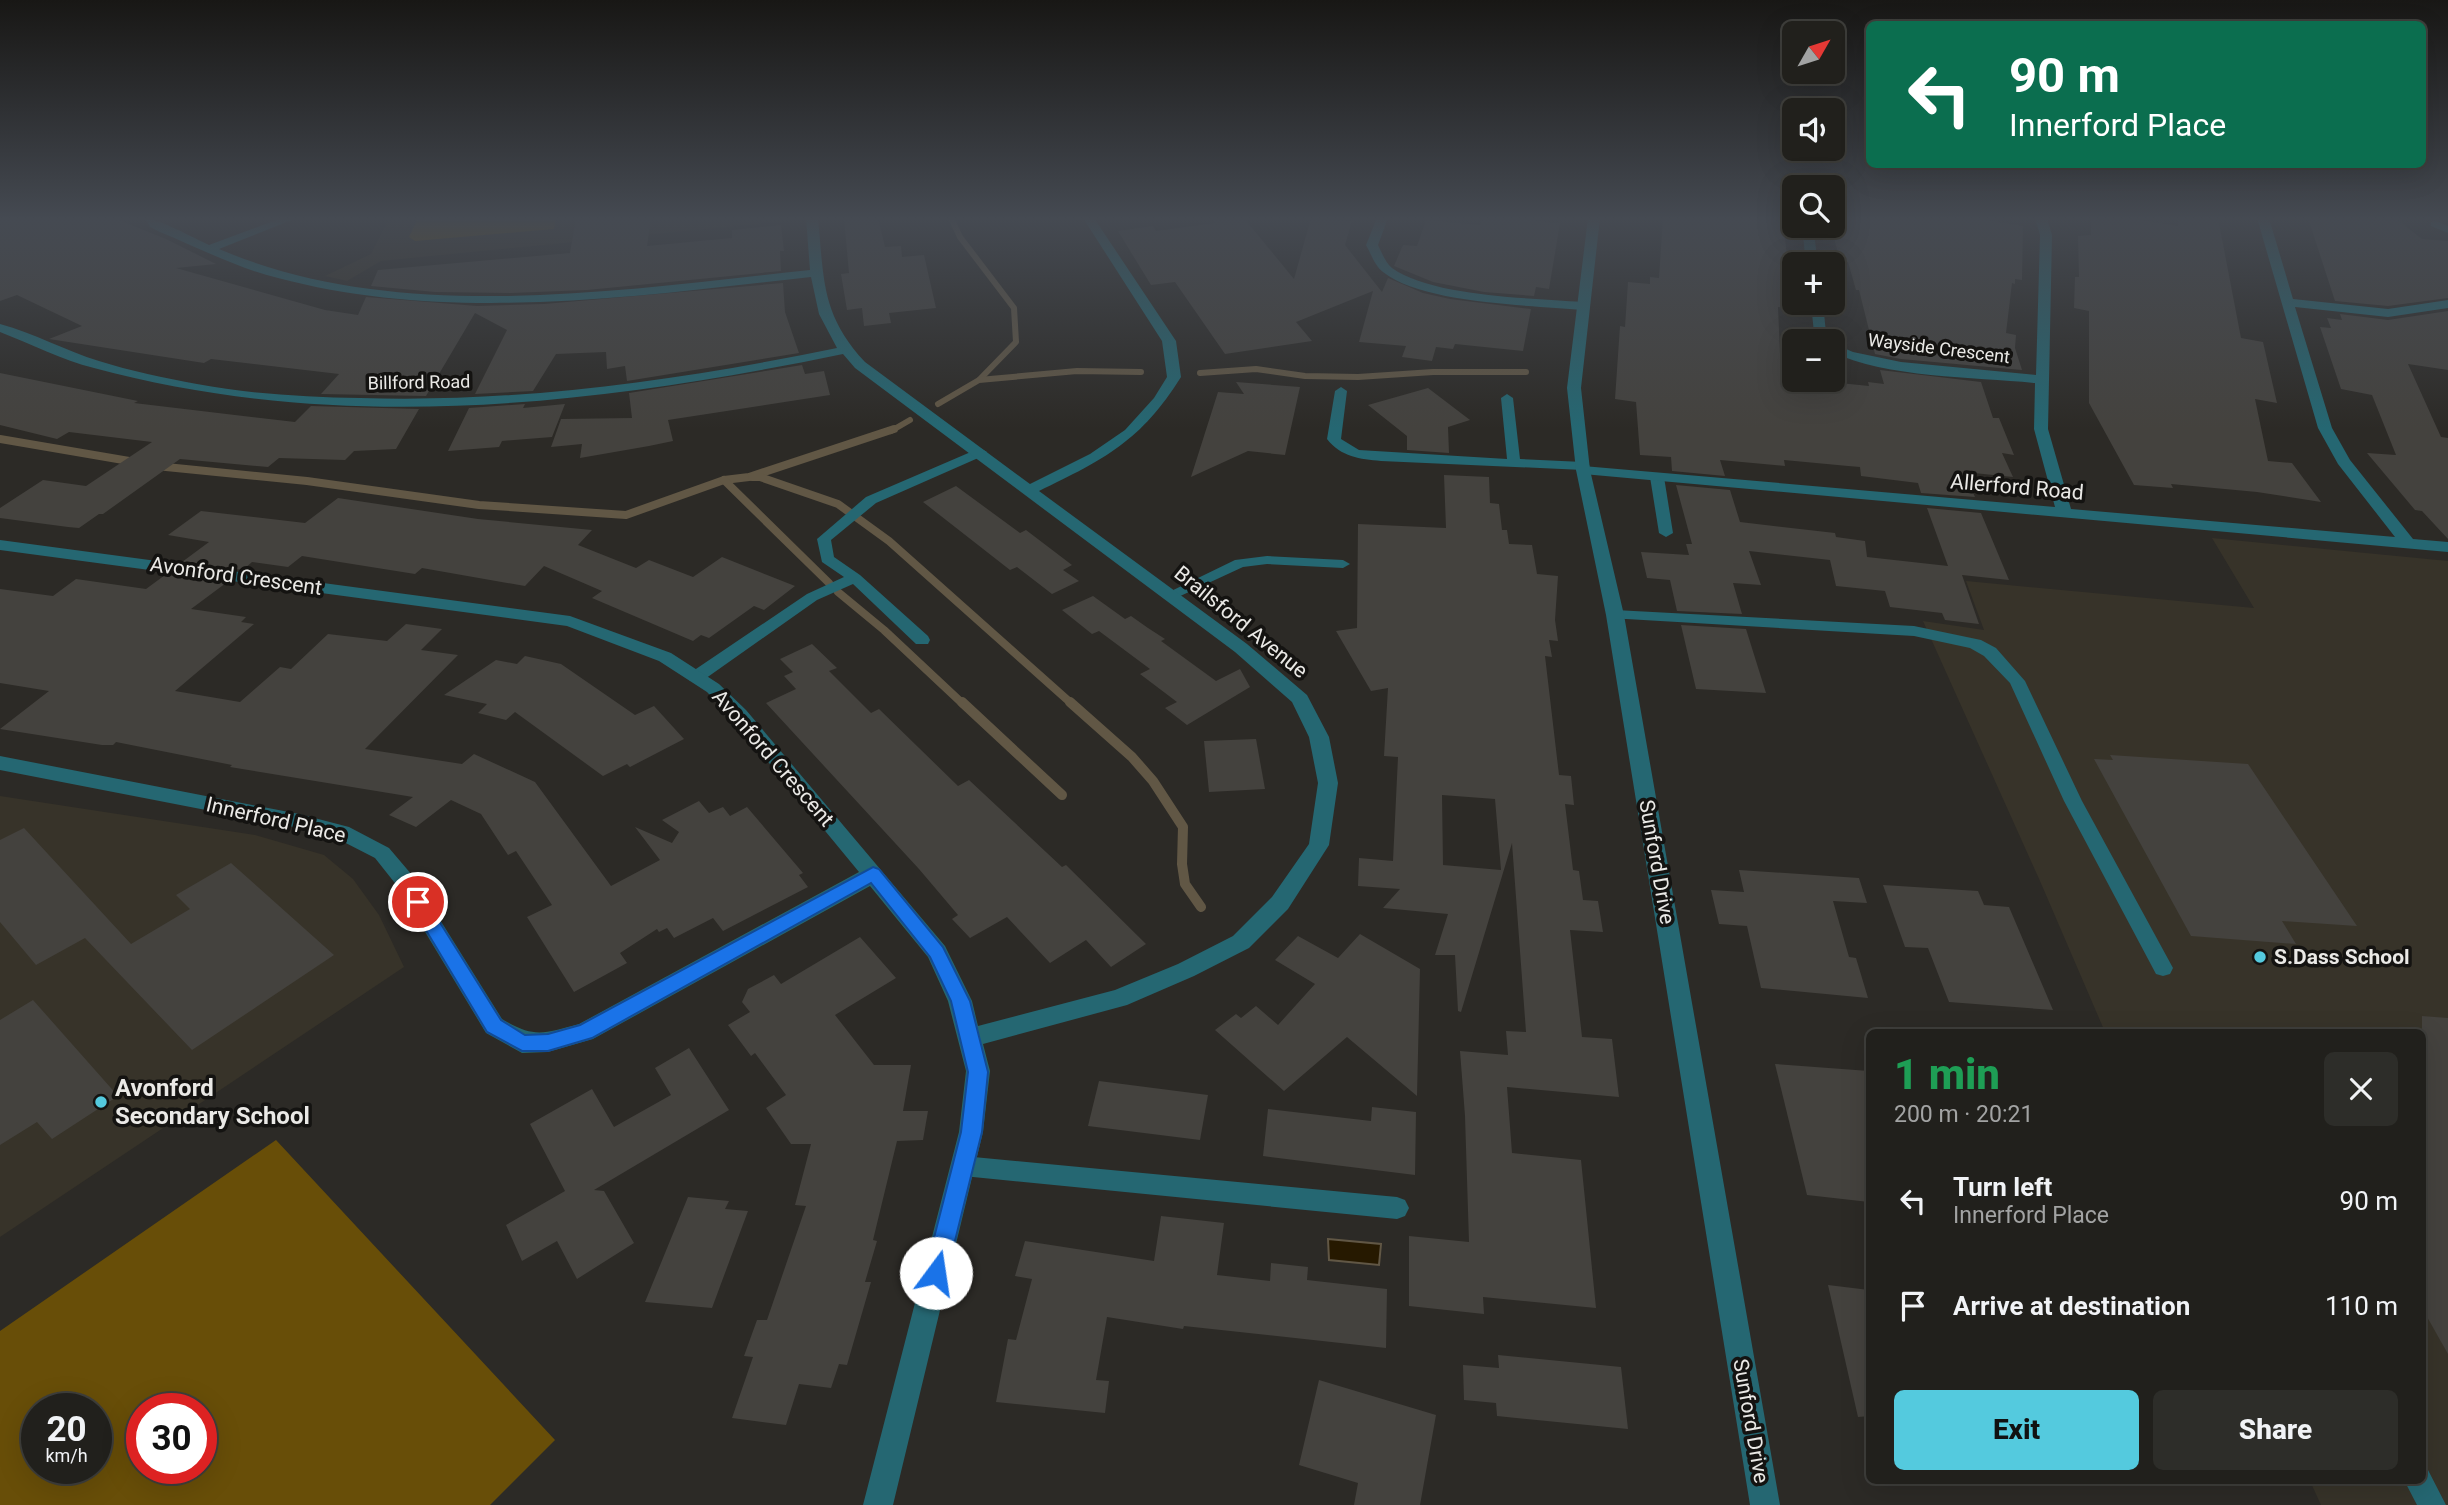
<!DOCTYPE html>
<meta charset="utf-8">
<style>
body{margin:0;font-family:Roboto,sans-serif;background:#2d2d29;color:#f1f3f6;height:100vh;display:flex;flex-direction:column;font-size:26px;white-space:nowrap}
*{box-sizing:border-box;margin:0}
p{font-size:23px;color:#a2a3a3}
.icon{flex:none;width:38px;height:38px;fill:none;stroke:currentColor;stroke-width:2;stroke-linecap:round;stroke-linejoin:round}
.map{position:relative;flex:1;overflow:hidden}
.panel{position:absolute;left:1866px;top:1029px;width:560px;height:455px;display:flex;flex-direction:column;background:#21201c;border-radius:10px;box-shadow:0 7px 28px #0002,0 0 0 2px #3e3e3b}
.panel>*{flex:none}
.banner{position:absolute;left:1866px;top:21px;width:560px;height:147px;border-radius:10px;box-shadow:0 7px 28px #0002,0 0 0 2px #3e3e3b;background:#0b6e4f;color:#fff;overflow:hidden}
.needle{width:46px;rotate:51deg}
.buttons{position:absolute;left:1782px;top:21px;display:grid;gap:14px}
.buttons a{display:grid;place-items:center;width:63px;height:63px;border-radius:10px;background:#21201c;box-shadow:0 7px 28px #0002,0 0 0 2px #3e3e3b;font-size:35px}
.speed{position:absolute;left:21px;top:1393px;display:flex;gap:14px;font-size:35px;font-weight:700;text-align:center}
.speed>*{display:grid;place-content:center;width:91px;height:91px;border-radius:50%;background:#21201c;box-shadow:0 7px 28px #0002,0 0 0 2px #3e3e3b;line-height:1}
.speed small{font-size:18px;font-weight:400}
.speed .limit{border:10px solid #d22;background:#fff;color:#111}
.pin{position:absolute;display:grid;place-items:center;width:60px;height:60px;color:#fff;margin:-30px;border:4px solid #fff;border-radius:50%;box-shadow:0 2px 7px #0007}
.me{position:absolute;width:77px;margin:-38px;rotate:14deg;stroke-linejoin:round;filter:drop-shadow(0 0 5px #0008)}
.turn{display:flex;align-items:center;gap:24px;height:147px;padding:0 28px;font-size:32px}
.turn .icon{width:91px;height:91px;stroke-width:2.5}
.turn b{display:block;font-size:49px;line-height:60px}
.round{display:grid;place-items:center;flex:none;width:74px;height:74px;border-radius:10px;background:#2d2d29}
.overview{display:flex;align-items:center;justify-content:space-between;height:119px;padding:0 28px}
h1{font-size:42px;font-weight:800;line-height:52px;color:#1e9e55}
.cta{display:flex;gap:14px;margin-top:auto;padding:14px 28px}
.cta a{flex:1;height:80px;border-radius:10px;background:#54cade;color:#111;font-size:28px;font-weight:800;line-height:80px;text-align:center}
.cta a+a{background:#2d2d29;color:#f1f3f6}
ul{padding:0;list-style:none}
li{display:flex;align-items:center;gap:21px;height:105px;padding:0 28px}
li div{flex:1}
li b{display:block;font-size:26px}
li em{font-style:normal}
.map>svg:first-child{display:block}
.built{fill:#373329}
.green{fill:#684e08;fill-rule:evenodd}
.water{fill:#261900;stroke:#615745;stroke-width:2}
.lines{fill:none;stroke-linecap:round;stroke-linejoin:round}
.stream-far2{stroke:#615745;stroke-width:6}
.stream-far1{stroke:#615745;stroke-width:8}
.stream{stroke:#615745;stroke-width:10}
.building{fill:#44423e;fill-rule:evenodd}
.service{fill:#256772;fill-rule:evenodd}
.minor{fill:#256772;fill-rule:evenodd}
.tertiary{fill:#256772;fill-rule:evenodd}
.route{fill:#1a73e8;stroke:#114b97;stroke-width:2}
.poi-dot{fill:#54cade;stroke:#141311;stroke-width:2.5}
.labels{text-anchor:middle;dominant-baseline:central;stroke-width:7;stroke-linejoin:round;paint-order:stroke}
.far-street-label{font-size:18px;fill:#eae9e6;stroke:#141311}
.street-label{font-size:21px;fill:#eae9e6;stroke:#141311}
.poi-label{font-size:21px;font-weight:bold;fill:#eae9e6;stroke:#141311;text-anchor:start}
.near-poi-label{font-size:24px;font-weight:bold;fill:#eae9e6;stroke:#141311;text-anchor:start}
</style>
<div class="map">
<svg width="2448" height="1505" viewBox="0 0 2448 1505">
<rect width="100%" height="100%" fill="#2c2a26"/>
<!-- built -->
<g class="built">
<path d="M389,218H796V220L381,261L347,281L325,276L371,254Z"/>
<path d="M2212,538L2448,561V1505H2321L2310,1481L2422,1480V1032H2105L2040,881L1923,621L1984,630L1966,581L2254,608Z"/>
<path d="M0,796L255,835L324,855L353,879L379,915L404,967L0,1237Z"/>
</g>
<!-- green -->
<g class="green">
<path d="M418,218H556L554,229L415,241L409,237Z"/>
<path d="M276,1140L555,1440L490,1505H0V1331ZM37,1409H96V1468H37ZM142,1409H201V1468H142Z"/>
</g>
<!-- water -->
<path class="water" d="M1328,1239L1381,1244L1379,1265L1329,1260Z"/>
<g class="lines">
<!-- stream-far2 -->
<g class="stream-far2">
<path d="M951,218L960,237L1014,308L1016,342L980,379"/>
<path d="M1200,373L1256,369L1305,376L1358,377L1433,372H1526"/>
<path d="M938,404L979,380L1077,371L1141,372"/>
<path d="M891,431L910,420"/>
</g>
<!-- stream-far1 -->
<g class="stream-far1">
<path d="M0,439L135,462"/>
<path d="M156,466L307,481L479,505L626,515L724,480L749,477L894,429"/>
<path d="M752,477H760L838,504L889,541L1072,704"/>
<path d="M724,480L829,583"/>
<path d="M838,592L884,630L963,704"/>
</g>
<!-- stream -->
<g class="stream">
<path d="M962,702L1062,795"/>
<path d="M1070,702L1132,757L1153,781L1183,827L1182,864L1185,884L1201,907"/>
</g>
</g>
<!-- building -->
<g class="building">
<path d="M0,218H114L166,239L216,264L176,268L325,310L358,315L366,297L477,306L544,304L783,283L785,312L799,353L627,381L625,366L607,369L606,352L556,354L533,391L475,394L507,330L475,313L426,396L321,394L339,374L211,359L204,363L49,339L82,326L17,295L0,301Z"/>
<path d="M576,218H651L647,246L732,238V230L781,225L784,251H780L781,271L587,290L511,293L435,292L371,286L378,270L570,253Z"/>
<path d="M844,218H878L885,247L901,246L902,257L924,255L936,308L889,313L891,323L864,326L862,308L847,310L841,274L849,273Z"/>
<path d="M1211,218H1244L1294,279L1311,218L1352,221L1345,245L1382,292L1388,278L1423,293L1450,299L1531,309L1523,351L1455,344L1453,349L1436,347L1432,361L1402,357L1406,346L1359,342L1373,291L1296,322L1312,341L1225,354L1175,282L1151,285L1118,231L1153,226L1156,231L1215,223Z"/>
<path d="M1483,218H1536L1535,221L1560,223L1549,289L1536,287L1534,296L1484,292L1433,282L1394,266L1403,245L1417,246L1426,220L1480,225Z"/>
<path d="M1663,218H1761L1783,221L1793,309L1778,307L1781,377L1869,386L1868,382L1884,384L1880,370L1981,382L1993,418H1999L2014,455L2002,453L2013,477L1964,472L1975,497L1921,493L1918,483L1861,476L1860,467L1848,466L1784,460L1785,466L1720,460L1725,476L1672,471L1671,457L1640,455L1636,402L1615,399L1620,326L1625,327L1628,282L1650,284V277L1659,278Z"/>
<path d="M1832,218H1974L2023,226L2022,280L2015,279V284L2012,283L2006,333L2016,335L2015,348L2022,370L1901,359L1875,354L1859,290H1856L1848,262L1840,261L1831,226Z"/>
<path d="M2091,218H2128L2178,226V218H2218L2241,338L2263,342L2277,403L2255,399L2268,461L2292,463L2321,502L2257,492L2171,484L2173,488L2134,485L2089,403V311L2074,308L2075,277H2079L2078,236L2091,235Z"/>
<path d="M2308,218H2395L2422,239L2448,241V298L2388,306L2335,301Z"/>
<path d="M2448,311V370L2408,364L2441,437L2448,438V539L2422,511L2415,510L2367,453L2396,455L2372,395L2341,389L2320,327L2331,328L2327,318L2342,320L2340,314L2388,320Z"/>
<path d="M802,365L805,374L824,371L830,395L668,420L673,441L649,446L580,458L582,444L551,447L561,419L632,418L629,393Z"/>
<path d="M0,373L138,401L134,403L295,422L311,406L419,409L396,449L354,451L345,460L279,458L268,467L180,459L103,514H99L79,528L68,527L0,518V508L43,480L86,486L152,442L69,432L57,439L0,425Z"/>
<path d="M1236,382L1300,387L1285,455L1248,451L1191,477L1218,392L1244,394Z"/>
<path d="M1428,388L1470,420L1448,427L1449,453L1407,450V436L1368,405Z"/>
<path d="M525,404L523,408L565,404L552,437L502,441L499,447L448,451L469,408Z"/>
<path d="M1444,475L1489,477L1490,503L1499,504L1502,530H1507L1509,544L1532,545L1537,574L1558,576L1555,620L1558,641L1549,640L1552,657L1545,656L1559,775L1571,776L1574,805L1565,804L1573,870L1579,871L1583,900L1598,901L1603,932L1570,930L1582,1037L1612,1039L1619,1097L1507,1087L1512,1153L1581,1160L1596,1308L1483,1297L1484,1314L1409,1306V1236L1469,1242L1465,1116L1460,1051L1508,1055L1506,1031L1526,1032L1512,843L1461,1012L1458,1011L1455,955H1435L1448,914L1383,908L1400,889L1358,886L1359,858L1393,861L1398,757L1384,756L1388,688L1371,691L1336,631L1357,628L1358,524L1446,528ZM1442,795L1495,799L1501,870L1443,865Z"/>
<path d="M1676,485L1730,490L1740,522L1835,533L1836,537L1865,541L1867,557L1948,566L1927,508L1981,513L2009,580L1962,575L1979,624L1945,620L1942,613L1890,607L1885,591L1836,586L1830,560L1749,551L1761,585L1733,583L1742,614L1677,611L1670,580L1647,578L1641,552L1689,555L1686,544H1692Z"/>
<path d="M956,486L1020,533L1026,530L1072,565L1063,570L1079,581L1052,594L1017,567L1010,570L923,502Z"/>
<path d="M338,498L478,519L592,530L578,545L636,568L649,560L693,577L722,557L795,586L764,610L754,606L709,638L701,635L693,641L592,598L602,591L544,566L525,586L422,568L415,574L302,556L288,567L252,562L243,570L182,562L209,542L168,535L201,511L305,523Z"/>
<path d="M165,575L226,583L191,609L246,617L241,622L254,624L175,691L240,702L280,667L291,669L328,634L387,641L406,624L442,629L421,650L458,655L365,749L462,764L474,754L535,782L611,886L660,860L635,827L672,843L679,832L662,820L699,801L709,813L723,807L730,816L747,807L803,873L799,875L808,887L723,931L713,918L674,938L667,928L659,932L657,929L620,953L627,963L574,992L527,917L552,905L516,851L508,855L481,814L451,800L416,827L389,815L413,797L230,767L232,765L116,742L113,745H102L0,729L49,691L0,683V589L53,596L76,579L146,589Z"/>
<path d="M1093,596L1125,619L1131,616L1148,628L1165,639L1161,641L1216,681L1240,669L1250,687L1187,725L1165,708L1177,702L1140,674L1150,669L1099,631L1092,634L1062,610Z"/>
<path d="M1681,625L1746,629L1766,693L1696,689Z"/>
<path d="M812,644L837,668L829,671L871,713L879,709L958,786L969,780L1062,867L1066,865L1146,944L1111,967L1086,940L1050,963L1007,917L970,938L952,919L958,915L919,869L766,703L796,689L784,676L793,672L780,659Z"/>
<path d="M525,656L561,664L635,715L654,706L684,739L630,767L627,764L603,776L515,712L506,720L478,713L487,704L444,695L496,660L517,664Z"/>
<path d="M1256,739L1265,789L1209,792L1204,741Z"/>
<path d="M2110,755L2248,764L2357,926L2282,921L2296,944L2191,936L2094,759L2113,760Z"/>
<path d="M24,828L131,944L190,909L176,895L231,863L334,955L192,1050L85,938L36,965L0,922V840Z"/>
<path d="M1739,870L1859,878L1867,903L1833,901L1849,957L1856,958L1868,998L1761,988L1747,926L1719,924L1711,890L1744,892Z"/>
<path d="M1883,885L1978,891L1984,905L2009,907L2053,1010L1949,1002L1928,948L1905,947Z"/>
<path d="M1360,934L1420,969L1417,1096L1347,1037L1284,1091L1215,1030L1236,1014L1241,1018L1256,1006L1278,1025L1315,984L1275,960L1298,936L1338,958Z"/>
<path d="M860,937L896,978L835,1015L874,1065H911L903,1111H928L923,1140L897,1141L873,1240L877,1241L865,1282H871L847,1365L839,1364L831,1388L799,1384L786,1425L732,1418L753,1357L744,1356L757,1320H767L806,1206L795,1205L811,1144H791L766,1108L786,1095L755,1053L751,1056L728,1025L750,1012L742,1002L748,989L774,975L781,984Z"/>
<path d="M33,1000L118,1096L52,1139L37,1122L0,1145V1020Z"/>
<path d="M2422,1016L2448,1018V1354L2422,1308Z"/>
<path d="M689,1048L729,1110L594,1190L604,1191L634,1243L577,1279L557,1241L522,1261L506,1225L565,1191L530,1124L592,1089L614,1127L671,1095L655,1068Z"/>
<path d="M1775,1064L1869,1071V1202L1807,1195Z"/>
<path d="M1099,1081L1208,1095L1200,1140L1088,1126Z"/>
<path d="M1372,1107L1416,1112L1415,1175L1263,1156L1268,1109L1371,1121Z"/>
<path d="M688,1197L729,1201L725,1209L748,1211L712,1308L645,1302Z"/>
<path d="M1161,1216L1224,1223L1217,1275L1270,1281L1271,1263L1308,1267L1307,1280L1387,1289L1386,1348L1184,1326L1183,1329L1107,1317L1096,1380L1109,1381L1105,1413L996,1402L1008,1339L1016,1340L1032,1279L1015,1276L1025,1241L1154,1261Z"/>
<path d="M1828,1285L1869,1290V1416L1858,1417Z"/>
<path d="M1498,1355L1621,1367L1628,1429L1497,1416L1496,1403L1464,1400L1463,1365L1499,1368Z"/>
<path d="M1319,1380L1436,1415L1420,1505H1354L1358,1483L1299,1465Z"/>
</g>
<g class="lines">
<!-- service -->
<g class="service">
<path d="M1341,387L1347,391L1341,439L1359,450L1507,459L1501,398L1507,394L1513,398L1520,459L1583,462L1590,466L1583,470L1381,461C1360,459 1341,457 1327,439L1335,391Z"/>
<path d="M980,448L987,452L985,455L876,503L831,540L834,557L860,575L928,636L930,640L928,644H916L853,584L817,600L702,681H690L688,677L690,673L807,594L844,577L822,562L817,539L866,497Z"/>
<path d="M1657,473L1664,477L1673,533L1666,537L1659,533L1650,477Z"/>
<path d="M1267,556L1343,560L1350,564L1343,568L1267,564L1243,567L1176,598L1171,600L1163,595L1235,560Z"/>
<path d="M1615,610L1914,626L1981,640L1996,648L2025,681L2082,801L2173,968L2170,974L2163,976L2156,974L2064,801L2010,683L1984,656L1970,648L1914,636L1609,618L1607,615L1609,612Z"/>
<path d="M963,1156L1397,1197L1405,1200L1409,1208L1405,1216L1397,1219L963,1176L955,1173L951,1166L955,1159Z"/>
<path d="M2422,1468L2428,1470L2446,1505H2417L2404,1480H2422Z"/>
</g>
<!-- minor -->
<g class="minor">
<path d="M145,218C157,218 194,238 209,245L281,218H297L219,249C399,326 621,290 810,270L806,218H818C824,279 821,315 865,362L1030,484L1090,454L1125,430L1154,398L1167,377L1162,341L1083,218H1094L1176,341L1181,377C1141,441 1105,459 1039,491L1247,644L1307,695L1329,737L1338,783L1329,845L1288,909L1249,948L1194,976L1127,1005L983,1044L990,1071L983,1132L893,1505H863L959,1132L966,1071L948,1001L928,957L870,886L593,1039L548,1052L522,1053L486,1033L398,887L375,858L336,838L299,828L0,770V756L299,814L349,827L389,848L412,875L502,1019C535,1039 544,1033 579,1024L859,872L732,718L707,692L659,661L567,626L0,550V540L570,616L671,653L719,684L746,710L945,946L972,1001L978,1026L1115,990L1178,964L1233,936L1272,897L1309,844L1318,783L1309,737L1292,702L1235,652L855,368L843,354C596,405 342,435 94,368C62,360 31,344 0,332V324C34,333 66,351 99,361C130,371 165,378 197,384C250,394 306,397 360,398C521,403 680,380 837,348L819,314L811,277C637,296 451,324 278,278C237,268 199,248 160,232L150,227Z"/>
<path d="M1377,218H1388L1378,245C1382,253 1385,262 1392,268C1433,297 1531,298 1582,302L1588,306L1582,310C1531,305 1423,304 1383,272C1375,266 1371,254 1366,245Z"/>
<path d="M2035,218H2047L2052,235L2048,429L2071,509L2395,537L2338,464L2318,428L2257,218H2269L2293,299L2388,309L2448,300V308L2388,317L2295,307L2332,428L2350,460L2413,539L2448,542V552L1583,474L1576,470L1583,466L2055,507L2034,429L2035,383C1974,377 1887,378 1832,352V343L1853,352L1901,362L2036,375L2040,235Z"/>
<path d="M2435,221L2448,226V233L2431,226V222Z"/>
<path d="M1802,226H1813L1818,264H1806Z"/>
<path d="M1811,303H1823L1826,333L1830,341H1817L1814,333Z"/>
</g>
<!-- tertiary -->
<path class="tertiary" d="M1588,218H1600L1581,388L1590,470L1624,615L1780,1505H1750L1606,615L1576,470L1567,388Z"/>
</g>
<!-- sky -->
<linearGradient id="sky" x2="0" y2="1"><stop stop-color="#181715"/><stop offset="0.51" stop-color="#454a52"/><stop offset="1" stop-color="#454a52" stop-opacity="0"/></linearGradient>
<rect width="2448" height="429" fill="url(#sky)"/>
<!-- route -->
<path class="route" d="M873,867L879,869L943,947L970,1001L988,1072L982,1132L947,1273L944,1281L936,1284L928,1281L925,1273L961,1132L968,1072L951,1001L930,957L871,883L592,1038L548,1051H522L487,1032L409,902L411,897H424L501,1020L525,1035L548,1034L580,1025Z"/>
<!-- markers -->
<g class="poi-dot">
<circle cx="2260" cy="957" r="7"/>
<circle cx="101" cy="1102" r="7"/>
</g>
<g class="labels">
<!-- far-street labels -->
<g class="far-street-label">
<text transform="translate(1939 348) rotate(7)">Wayside Crescent</text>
<text transform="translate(419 382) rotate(-1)">Billford Road</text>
</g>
<!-- street labels -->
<g class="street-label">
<text transform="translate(2017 487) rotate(5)">Allerford Road</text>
<text transform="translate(236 576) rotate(8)">Avonford Crescent</text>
<text transform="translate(1241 622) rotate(39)">Brailsford Avenue</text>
<text transform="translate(773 758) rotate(49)">Avonford Crescent</text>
<text transform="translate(276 820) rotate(13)">Innerford Place</text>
<text transform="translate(1657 862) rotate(80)">Sunford Drive</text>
<text transform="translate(1751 1421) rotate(80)">Sunford Drive</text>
</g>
<!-- poi labels -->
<g class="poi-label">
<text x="2274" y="957">S.Dass School</text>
</g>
<!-- near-poi labels -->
<g class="near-poi-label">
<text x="115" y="1088">Avonford<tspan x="115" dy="28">Secondary School</tspan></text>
</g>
</g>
</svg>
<div class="buttons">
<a><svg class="needle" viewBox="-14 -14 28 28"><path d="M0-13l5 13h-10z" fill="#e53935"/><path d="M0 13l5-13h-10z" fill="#a2a3a3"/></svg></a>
<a><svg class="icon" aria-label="sound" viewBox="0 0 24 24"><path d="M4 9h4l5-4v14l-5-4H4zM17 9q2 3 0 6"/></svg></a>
<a><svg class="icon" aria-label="search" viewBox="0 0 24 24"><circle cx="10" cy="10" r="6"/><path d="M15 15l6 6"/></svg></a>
<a>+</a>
<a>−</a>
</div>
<div class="speed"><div>20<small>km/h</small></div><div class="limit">30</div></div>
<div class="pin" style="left:418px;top:902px;background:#d93025"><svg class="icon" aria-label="arrive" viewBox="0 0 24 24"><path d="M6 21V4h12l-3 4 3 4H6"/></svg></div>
<svg class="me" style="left:936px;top:1273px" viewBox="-20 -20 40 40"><circle r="19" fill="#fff"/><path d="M0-13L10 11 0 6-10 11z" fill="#1a73e8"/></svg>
<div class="banner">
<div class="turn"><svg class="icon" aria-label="left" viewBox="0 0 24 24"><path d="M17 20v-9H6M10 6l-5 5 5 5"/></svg><div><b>90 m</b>Innerford Place</div></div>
</div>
<section class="panel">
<div class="overview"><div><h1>1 min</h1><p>200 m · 20:21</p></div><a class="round"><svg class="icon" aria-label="close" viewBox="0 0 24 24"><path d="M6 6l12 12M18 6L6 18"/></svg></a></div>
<ul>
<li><svg class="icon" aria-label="left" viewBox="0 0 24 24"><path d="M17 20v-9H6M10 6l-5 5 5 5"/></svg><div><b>Turn left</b><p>Innerford Place</p></div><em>90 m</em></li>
<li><svg class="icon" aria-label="arrive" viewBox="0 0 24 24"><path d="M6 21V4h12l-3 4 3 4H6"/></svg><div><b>Arrive at destination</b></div><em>110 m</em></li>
</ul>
<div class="cta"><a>Exit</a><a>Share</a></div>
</section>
</div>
